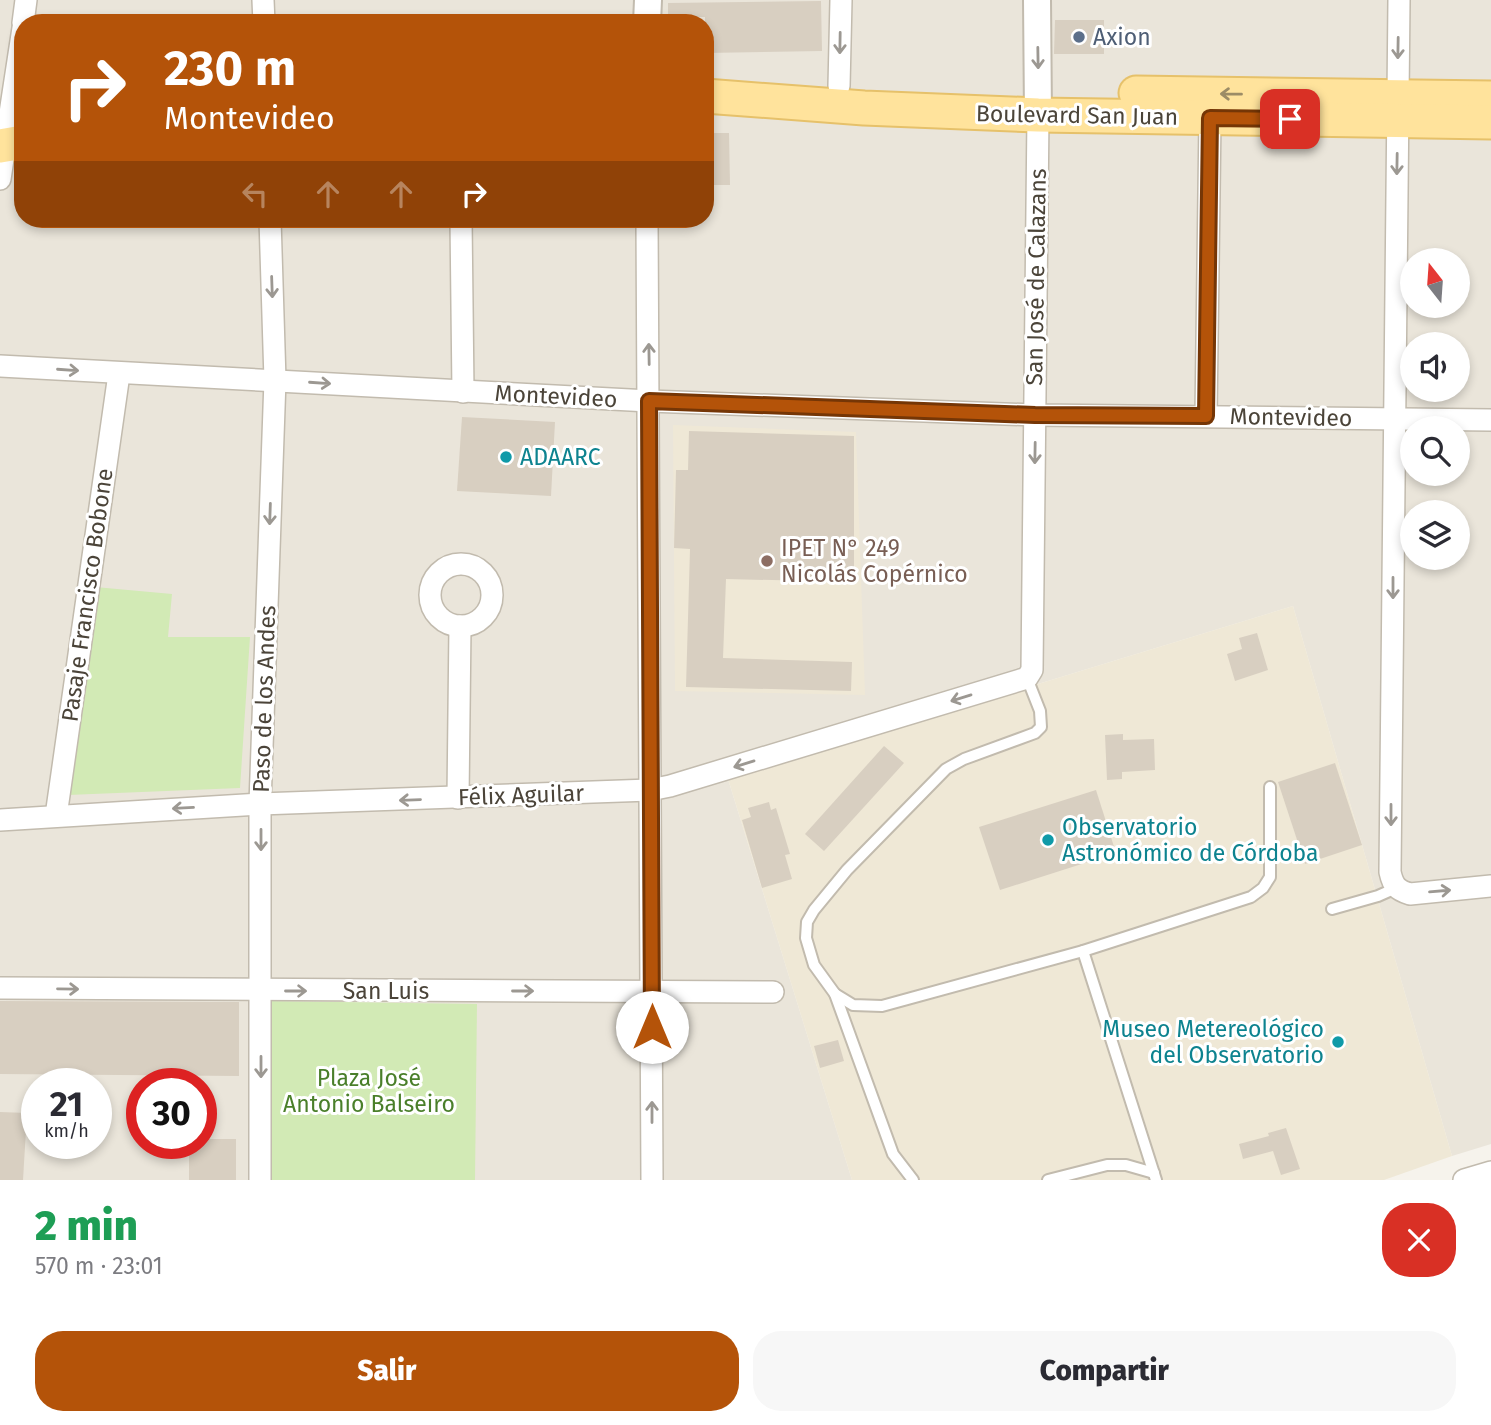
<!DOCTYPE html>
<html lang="es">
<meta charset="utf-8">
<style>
body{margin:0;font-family:"Fira Sans",sans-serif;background:#f7f7f7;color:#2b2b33;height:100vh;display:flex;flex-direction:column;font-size:26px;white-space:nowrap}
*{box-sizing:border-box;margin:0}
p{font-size:23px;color:#7c7c81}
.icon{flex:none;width:38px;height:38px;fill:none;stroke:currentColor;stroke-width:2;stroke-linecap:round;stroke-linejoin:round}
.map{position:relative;height:1180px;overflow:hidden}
.sheet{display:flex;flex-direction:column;background:#fff;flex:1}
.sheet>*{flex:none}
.top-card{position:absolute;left:14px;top:14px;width:700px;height:214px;border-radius:28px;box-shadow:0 4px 10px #0003;background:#b45309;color:#fff;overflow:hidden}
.needle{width:46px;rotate:343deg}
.fabs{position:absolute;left:1400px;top:248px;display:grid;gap:14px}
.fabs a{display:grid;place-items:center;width:70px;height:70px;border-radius:50%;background:#fff;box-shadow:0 4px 10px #0003;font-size:35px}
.speed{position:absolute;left:21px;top:1068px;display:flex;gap:14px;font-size:35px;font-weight:700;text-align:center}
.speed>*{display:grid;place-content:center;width:91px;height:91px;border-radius:50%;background:#fff;box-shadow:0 4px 10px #0003;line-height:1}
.speed small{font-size:18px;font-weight:400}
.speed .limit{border:10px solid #d22;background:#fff;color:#111}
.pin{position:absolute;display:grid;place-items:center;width:60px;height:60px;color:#fff;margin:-30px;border-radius:14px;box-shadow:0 4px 10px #0006}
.me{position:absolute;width:77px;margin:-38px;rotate:0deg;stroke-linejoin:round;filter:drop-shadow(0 0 5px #0008)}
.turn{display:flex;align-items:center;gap:24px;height:147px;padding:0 35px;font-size:32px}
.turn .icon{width:91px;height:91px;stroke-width:2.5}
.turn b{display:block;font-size:49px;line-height:60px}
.lanes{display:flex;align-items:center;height:66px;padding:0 35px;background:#0003;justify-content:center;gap:35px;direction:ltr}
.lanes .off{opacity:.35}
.round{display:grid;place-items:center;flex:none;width:74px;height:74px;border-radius:28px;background:#f7f7f7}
.summary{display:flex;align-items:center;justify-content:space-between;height:119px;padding:0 35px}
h1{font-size:42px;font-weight:800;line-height:52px;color:#1e9e55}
.button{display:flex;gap:14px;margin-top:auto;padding:14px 35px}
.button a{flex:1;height:80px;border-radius:28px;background:#b45309;color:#fff;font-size:28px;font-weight:800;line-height:80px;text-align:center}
.button a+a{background:#f7f7f7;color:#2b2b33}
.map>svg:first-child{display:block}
.residential{fill:#eae5da;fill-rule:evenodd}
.education{fill:#efe8d6}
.green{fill:#d2eab5}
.building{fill:#d8cfc1}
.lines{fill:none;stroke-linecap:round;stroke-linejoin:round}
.service-casing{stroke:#c2bbae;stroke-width:14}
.minor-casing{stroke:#c2bbae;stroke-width:24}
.tertiary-casing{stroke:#c2bbae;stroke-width:30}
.primary-casing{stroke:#e6c16a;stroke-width:37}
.service{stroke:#fff;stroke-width:10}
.minor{stroke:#fff;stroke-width:21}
.tertiary{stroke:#fff;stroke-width:26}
.primary{stroke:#ffe39c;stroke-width:33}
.oneway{stroke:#9c9892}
.oneway2{stroke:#9c8c66}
.route-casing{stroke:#753606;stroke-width:18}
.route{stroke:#b45309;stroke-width:12}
.service-dot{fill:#5c6f8a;stroke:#fff;stroke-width:2.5}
.culture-dot{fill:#0f9aa8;stroke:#fff;stroke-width:2.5}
.education-dot{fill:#8d6e63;stroke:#fff;stroke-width:2.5}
.labels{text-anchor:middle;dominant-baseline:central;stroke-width:6;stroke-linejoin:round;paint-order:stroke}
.service-label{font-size:23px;fill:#4e5e75;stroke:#fff;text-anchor:start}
.street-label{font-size:23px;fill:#4b4439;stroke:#fff}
.culture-label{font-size:23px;fill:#0d838f;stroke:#fff;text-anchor:start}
.education-label{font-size:23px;fill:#785e54;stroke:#fff;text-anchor:start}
.park-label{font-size:23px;fill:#4a7f2a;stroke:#fff}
</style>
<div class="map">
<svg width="1491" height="1180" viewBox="0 0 1491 1180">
<rect width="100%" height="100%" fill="#f6f3ec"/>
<!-- residential -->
<path class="residential" d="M0,0H1491V1144L1452,1156L1293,606L728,779L852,1180H0ZM23,23H705V219H23ZM1412,261H1458V306H1412ZM1412,345H1458V390H1412ZM1412,429H1458V474H1412ZM1412,513H1458V558H1412ZM37,1083H96V1143H37ZM142,1083H201V1143H142Z"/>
<!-- education -->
<g class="education">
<path d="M673,425L856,432L865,695L675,691Z"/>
<path d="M1293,606L1452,1156L1384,1180H852L728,779Z"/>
</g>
<!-- green -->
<g class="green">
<path d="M95,587L172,594L168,637H250L240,788L68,795Z"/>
<path d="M268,1001L477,1004L475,1180H267Z"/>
</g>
<!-- building -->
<g class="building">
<path d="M821,1L822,51L705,53V17H668V3Z"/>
<path d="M1055,20H1104V54H1054Z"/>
<path d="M705,133H729L730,185H705Z"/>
<path d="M462,417L555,422L551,496L457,491Z"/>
<path d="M689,431L854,436V582L726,579L723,658L852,662L851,691L686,687L690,549L674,548L676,470H688Z"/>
<path d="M1257,633L1268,670L1235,681L1227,654L1242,649L1239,638Z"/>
<path d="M1123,734V740L1154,739L1155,770L1122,772V779L1107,780L1105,735Z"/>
<path d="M884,746L904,763L824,851L805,834Z"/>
<path d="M1335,763L1362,845L1305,864L1278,782Z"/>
<path d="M1096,790L1116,853L1000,890L979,827Z"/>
<path d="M769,802L771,810L776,808L790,854L785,855L792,879L762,888L742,820L751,817L748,808Z"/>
<path d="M0,1001L239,1002V1076L0,1074Z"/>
<path d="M838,1040L844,1061L820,1068L814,1046Z"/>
<path d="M0,1112L27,1113L23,1180H0Z"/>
<path d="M1286,1128L1300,1169L1281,1175L1273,1151L1243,1159L1239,1144L1269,1136L1268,1133Z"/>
<path d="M201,1139H236V1180H189V1143H201Z"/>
</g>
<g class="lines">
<!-- service casing -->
<g class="service-casing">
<g id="service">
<path d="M1332,909L1378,896L1396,888"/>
<path d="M1083,951L1156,1180"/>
<path d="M835,994L853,1005L882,1006L1083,951L1251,897L1263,888L1270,877V787"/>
<path d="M913,1180L893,1154L835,994L814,965L806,938L807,922L814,910L847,870L946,769L964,759L1035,733L1041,727L1040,711L1027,678"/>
<path d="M1048,1180L1107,1165H1126L1154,1173"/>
</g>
</g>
<!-- minor casing -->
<g class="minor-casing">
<g id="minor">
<path d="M263,0L264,23"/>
<path d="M1399,0L1390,872C1393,886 1397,890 1410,894L1491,886"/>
<path d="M23,23L26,0"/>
<path d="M839,86L841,0"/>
<path d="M0,179L23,28"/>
<path d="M461,219L463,392"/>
<path d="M647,219L652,1180"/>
<path d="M0,366L649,401L1035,415L1491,420"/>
<path d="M1206,416L1210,118"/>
<circle cx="461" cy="595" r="31"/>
<path d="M458,798L460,626"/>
<path d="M56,816L119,374"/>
<path d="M0,820L260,804L650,790L670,786L1027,678L1032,670L1038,115"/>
<path d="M0,988L773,992"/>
<path d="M260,1180V804L275,380L270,219"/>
<path d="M1464,1180L1491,1172"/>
</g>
</g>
<!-- tertiary casing -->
<g class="tertiary-casing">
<g id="tertiary">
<path d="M1037,0L1038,115"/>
<path d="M647,23L648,0"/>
</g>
</g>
<!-- primary casing -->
<g class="primary-casing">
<g id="primary">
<path d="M1136,93L1491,98"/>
<path d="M705,96L864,108L1038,115L1491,122"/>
<path d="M0,146L23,142"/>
</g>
</g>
<!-- service -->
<use href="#service" class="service"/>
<!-- minor -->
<use href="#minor" class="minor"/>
<!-- tertiary -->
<use href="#tertiary" class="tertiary"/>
<!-- primary -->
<use href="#primary" class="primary"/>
</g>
<!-- one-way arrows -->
<defs><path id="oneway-shaft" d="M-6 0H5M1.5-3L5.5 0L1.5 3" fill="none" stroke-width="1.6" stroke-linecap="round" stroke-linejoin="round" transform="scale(1.75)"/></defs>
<g class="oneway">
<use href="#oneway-shaft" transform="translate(840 43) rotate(91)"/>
<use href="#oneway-shaft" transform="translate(1398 48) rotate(91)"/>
<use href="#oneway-shaft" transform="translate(1038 58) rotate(89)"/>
<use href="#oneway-shaft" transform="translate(1397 164) rotate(91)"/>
<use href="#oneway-shaft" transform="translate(272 287) rotate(88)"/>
<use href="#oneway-shaft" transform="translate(649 354) rotate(-91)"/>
<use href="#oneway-shaft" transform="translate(68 370) rotate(4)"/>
<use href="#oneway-shaft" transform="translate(320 383) rotate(4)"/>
<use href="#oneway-shaft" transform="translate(1035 453) rotate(91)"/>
<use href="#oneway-shaft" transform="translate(270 514) rotate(92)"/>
<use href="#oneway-shaft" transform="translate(1393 588) rotate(90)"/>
<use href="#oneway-shaft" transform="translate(961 698) rotate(163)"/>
<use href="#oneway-shaft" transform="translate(744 764) rotate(163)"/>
<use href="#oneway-shaft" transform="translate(410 800) rotate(178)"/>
<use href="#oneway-shaft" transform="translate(183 808) rotate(177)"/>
<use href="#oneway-shaft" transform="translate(1391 815) rotate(90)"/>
<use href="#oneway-shaft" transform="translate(261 840) rotate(90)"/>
<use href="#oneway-shaft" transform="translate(1440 891) rotate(-5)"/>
<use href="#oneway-shaft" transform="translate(68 989) rotate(1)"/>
<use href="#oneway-shaft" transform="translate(296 991)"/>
<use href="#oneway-shaft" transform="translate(523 991)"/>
<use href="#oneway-shaft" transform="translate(261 1067) rotate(90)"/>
<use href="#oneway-shaft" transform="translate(652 1112) rotate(-90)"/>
</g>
<use class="oneway2" href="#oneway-shaft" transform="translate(1231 94) rotate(-179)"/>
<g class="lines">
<!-- route casing -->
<g class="route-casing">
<path id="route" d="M652,1027L649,401L1035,415L1206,416L1210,118L1290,119"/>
</g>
<!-- route -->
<use href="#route" class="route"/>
</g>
<!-- markers -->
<circle class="service-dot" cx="1079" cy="37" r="7"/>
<g class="culture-dot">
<circle cx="506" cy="457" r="7"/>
<circle cx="1048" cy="840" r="7"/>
<circle cx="1338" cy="1042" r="7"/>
</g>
<circle class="education-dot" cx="767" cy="561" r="7"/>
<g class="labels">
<!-- service labels -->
<g class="service-label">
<text x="1093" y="37">Axion</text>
</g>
<!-- street labels -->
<g class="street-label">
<text transform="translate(1077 115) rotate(1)">Boulevard San Juan</text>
<text transform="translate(1036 277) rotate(-89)">San José de Calazans</text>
<text transform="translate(556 396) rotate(3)">Montevideo</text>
<text transform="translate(1291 417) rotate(1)">Montevideo</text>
<text transform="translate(87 595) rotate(-82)">Pasaje Francisco Bobone</text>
<text transform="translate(264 699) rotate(-88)">Paso de los Andes</text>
<text transform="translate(521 795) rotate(-2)">Félix Aguilar</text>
<text x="386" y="991">San Luis</text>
</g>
<!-- culture labels -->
<g class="culture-label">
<text x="520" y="457">ADAARC</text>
<text x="1062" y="827">Observatorio<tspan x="1062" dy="26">Astronómico de Córdoba</tspan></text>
<text x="1324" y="1029" text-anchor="end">Museo Metereológico<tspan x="1324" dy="26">del Observatorio</tspan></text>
</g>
<!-- education labels -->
<g class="education-label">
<text x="781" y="548">IPET N° 249<tspan x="781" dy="26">Nicolás Copérnico</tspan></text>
</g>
<!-- park labels -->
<g class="park-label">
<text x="369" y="1078">Plaza José<tspan x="369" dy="26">Antonio Balseiro</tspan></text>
</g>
</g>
</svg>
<div class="fabs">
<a><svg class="needle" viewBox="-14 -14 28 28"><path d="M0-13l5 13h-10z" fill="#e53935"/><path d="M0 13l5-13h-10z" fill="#7c7c81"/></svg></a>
<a><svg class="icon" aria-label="sound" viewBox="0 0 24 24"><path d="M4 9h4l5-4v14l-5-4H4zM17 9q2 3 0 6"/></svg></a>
<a><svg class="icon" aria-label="search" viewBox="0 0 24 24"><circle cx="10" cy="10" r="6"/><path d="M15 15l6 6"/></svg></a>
<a><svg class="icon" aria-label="layers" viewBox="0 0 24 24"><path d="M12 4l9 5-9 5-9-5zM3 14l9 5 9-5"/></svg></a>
</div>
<div class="speed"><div>21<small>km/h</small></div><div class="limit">30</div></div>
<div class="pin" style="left:1290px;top:119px;background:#d93025"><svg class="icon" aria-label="arrive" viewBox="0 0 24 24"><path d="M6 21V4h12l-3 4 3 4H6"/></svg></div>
<svg class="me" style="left:652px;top:1027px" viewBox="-20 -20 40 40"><circle r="19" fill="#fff"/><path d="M0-13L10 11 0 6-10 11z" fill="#b45309"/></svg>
<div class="top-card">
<div class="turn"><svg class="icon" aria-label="right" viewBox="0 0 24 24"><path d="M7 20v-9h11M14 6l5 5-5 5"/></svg><div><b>230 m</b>Montevideo</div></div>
<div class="lanes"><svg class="icon off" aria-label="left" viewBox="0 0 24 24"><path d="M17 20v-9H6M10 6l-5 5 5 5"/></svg><svg class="icon off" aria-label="ahead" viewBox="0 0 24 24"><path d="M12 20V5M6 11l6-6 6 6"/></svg><svg class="icon off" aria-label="ahead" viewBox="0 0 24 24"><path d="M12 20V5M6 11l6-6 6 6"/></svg><svg class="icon" aria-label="right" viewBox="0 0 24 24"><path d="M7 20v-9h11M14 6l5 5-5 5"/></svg></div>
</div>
</div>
<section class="sheet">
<div class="summary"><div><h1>2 min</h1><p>570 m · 23:01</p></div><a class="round" style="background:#d93025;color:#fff"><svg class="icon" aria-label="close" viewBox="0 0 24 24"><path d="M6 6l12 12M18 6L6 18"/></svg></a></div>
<div class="button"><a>Salir</a><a>Compartir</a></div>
</section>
